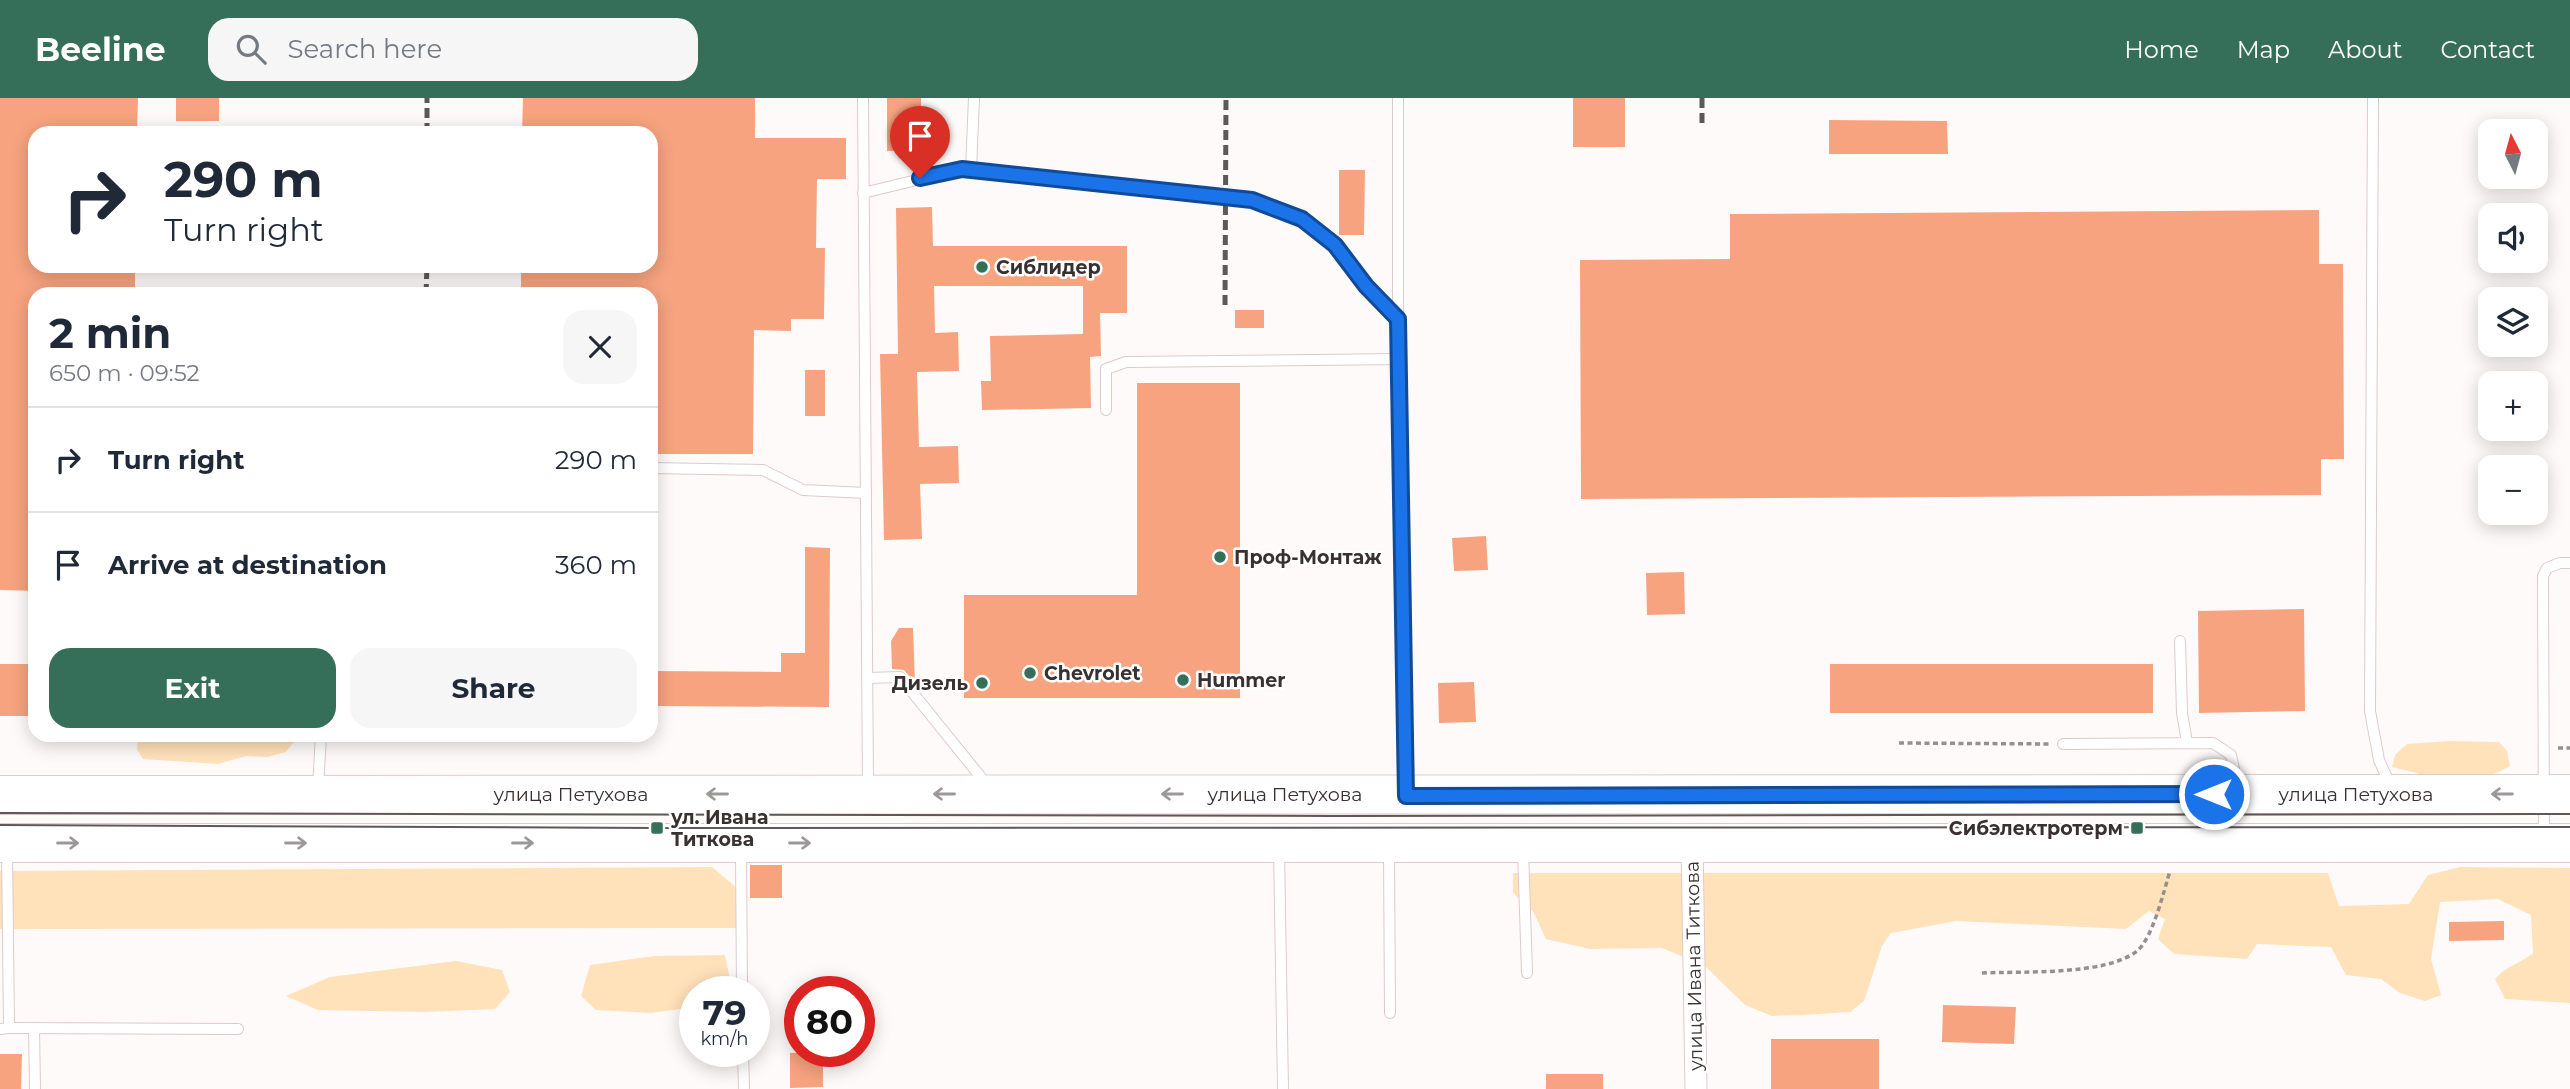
<!DOCTYPE html>
<meta charset="utf-8">
<style>
body{margin:0;font-family:Montserrat,sans-serif;background:#f6f6f7;color:#1f2937;height:100vh;display:flex;flex-direction:column;font-size:26px;white-space:nowrap}
*{box-sizing:border-box;margin:0}
p{font-size:23px;color:#747a83}
.icon{flex:none;width:38px;height:38px;fill:none;stroke:currentColor;stroke-width:2;stroke-linecap:round;stroke-linejoin:round}
.map{position:relative;flex:1;overflow:hidden}
.drawer{position:absolute;left:28px;top:189px;width:630px;height:455px;display:flex;flex-direction:column;background:#fff;border-radius:21px;box-shadow:0 4px 18px #0003}
.drawer>*{flex:none}
.top-card{position:absolute;left:28px;top:28px;width:630px;height:147px;border-radius:21px;box-shadow:0 4px 18px #0003;background:#fff;color:#1f2937;overflow:hidden}
.needle{width:46px;rotate:354deg}
.tools{position:absolute;left:2478px;top:21px;display:grid;gap:14px}
.tools a{display:grid;place-items:center;width:70px;height:70px;border-radius:14px;background:#fff;box-shadow:0 4px 18px #0003;font-size:35px}
.speed{position:absolute;left:679px;top:878px;display:flex;gap:14px;font-size:35px;font-weight:700;text-align:center}
.speed>*{display:grid;place-content:center;width:91px;height:91px;border-radius:50%;background:#fff;box-shadow:0 4px 18px #0003;line-height:1}
.speed small{font-size:18px;font-weight:400}
.speed .limit{border:10px solid #d22;background:#fff;color:#111}
.pin{position:absolute;display:grid;place-items:center;width:60px;height:60px;color:#fff;margin:-72px -30px;border-radius:50% 50% 50% 0;rotate:-45deg;box-shadow:0 0 7px #0007}
.pin .icon{rotate:45deg}
.me{position:absolute;width:77px;margin:-38px;rotate:270deg;stroke-linejoin:round;filter:drop-shadow(0 0 5px #0008)}
.turn{display:flex;align-items:center;gap:24px;height:147px;padding:0 21px;font-size:32px}
.turn .icon{width:91px;height:91px;stroke-width:2.5}
.turn b{display:block;font-size:49px;line-height:60px}
.round{display:grid;place-items:center;flex:none;width:74px;height:74px;border-radius:21px;background:#f6f6f7}
.overview{display:flex;align-items:center;justify-content:space-between;height:119px;padding:0 21px}
h1{font-size:42px;font-weight:700;line-height:52px}
.cta{display:flex;gap:14px;margin-top:auto;padding:14px 21px}
.cta a{flex:1;height:80px;border-radius:21px;background:#356f59;color:#fff;font-size:28px;font-weight:700;line-height:80px;text-align:center}
.cta a+a{background:#f6f6f7;color:#1f2937}
ul{padding:0;list-style:none}
li{display:flex;align-items:center;gap:21px;height:105px;padding:0 21px;border-top:2px solid #e0e1e3}
li div{flex:1}
li b{display:block;font-size:26px}
li em{font-style:normal}
header{display:flex;align-items:center;gap:42px;box-sizing:border-box;height:98px;padding:0 35px;background:#356f59;color:#fff}
header strong{font-size:33px}
nav{display:flex;gap:38px;margin-inline-start:auto;font-size:24px}
.search{width:490px;height:63px;background:#f6f6f7;display:flex;align-items:center;gap:18px;box-sizing:border-box;padding:0 24px;border-radius:21px;color:#747a83;font-size:26px}
.map>svg:first-child{display:block}
.green{fill:#ffe1ba}
.building{fill:#f7a37f}
.lines{fill:none;stroke-linecap:round;stroke-linejoin:round}
.lane-casing{stroke:#decacb;stroke-width:12}
.street-casing{stroke:#decacb;stroke-width:23}
.highway-casing{stroke:#decacb;stroke-width:40}
.path{stroke:#968f8f;stroke-width:3.5;stroke-dasharray:5 3.5;stroke-linecap:butt}
.lane{stroke:#fff;stroke-width:10}
.street{stroke:#fff;stroke-width:21}
.highway{stroke:#fff;stroke-width:38}
.tram{stroke:#5f5858;stroke-width:2}
.rail{stroke:#5f5858;stroke-width:5;stroke-dasharray:10 5;stroke-linecap:butt}
.oneway{stroke:#9c9898}
.route-casing{stroke:#114b97;stroke-width:18}
.route{stroke:#1a73e8;stroke-width:12}
.poi-dot{fill:#356f59;stroke:#fff;stroke-width:2.5}
.labels{text-anchor:middle;dominant-baseline:central;stroke-width:5;stroke-linejoin:round;paint-order:stroke}
.poi-label{font-size:19px;font-weight:bold;fill:#393131;stroke:#fff;text-anchor:start}
.street-label{font-size:19px;fill:#393131;stroke:#fff}
</style>
<header>
<strong>Beeline</strong>
<div class="search"><svg class="icon" aria-label="search" viewBox="0 0 24 24"><circle cx="10" cy="10" r="6"/><path d="M15 15l6 6"/></svg>Search here</div>
<nav><a>Home</a><a>Map</a><a>About</a><a>Contact</a></nav>
</header>
<div class="map">
<svg width="2570" height="991" viewBox="0 0 2570 991">
<rect width="100%" height="100%" fill="#fffafa"/>
<!-- green -->
<g class="green">
<path d="M138,637H297V640L286,654L267,659L246,658L218,666L143,661L137,652Z"/>
<path d="M2448,643L2499,644L2507,653L2510,668L2488,679L2424,677L2392,669L2395,657L2407,646Z"/>
<path d="M712,769L738,791L739,830L0,831V773Z"/>
<path d="M2460,769L2570,770V905L2505,901L2495,881L2503,873L2533,856L2531,817L2498,801L2440,804L2431,861L2441,897L2425,903L2400,895L2381,881L2346,877L2331,849L2257,846L2247,861L2174,856L2158,841L2165,821L2149,813L2126,831L1956,823L1891,835L1882,848L1864,903L1850,914L1802,917L1772,918L1745,907L1705,868L1662,850L1590,851L1546,841L1533,813L1513,795V775H2328L2339,808L2409,806L2428,777Z"/>
<path d="M725,857L732,891L725,894H695V909L651,915L596,912L581,898L590,867L654,858Z"/>
<path d="M456,863L502,872L510,894L495,911L425,914L318,912L286,898L330,879Z"/>
</g>
<!-- building -->
<g class="building">
<path d="M0,0H138L137,35H35V168H135V196H35V493L0,492Z"/>
<rect x="176" y="0" width="43" height="23"/>
<path d="M523,0H755V40H846V81H817L816,150H825L824,221H791V233L754,232L753,356H651V196H521V168H651V35H522Z"/>
<rect x="887" y="0" width="34" height="53"/>
<rect x="1573" y="0" width="52" height="49"/>
<path d="M1829,22L1947,23L1948,56H1829Z"/>
<path d="M1339,72H1365L1364,137H1339Z"/>
<path d="M932,109L933,148H1127V215H1100L1101,258L1090,259L1091,310L982,312L981,283H991L990,238L1083,236V188H934L935,235L958,234L959,273L917,274L919,349L958,348L959,385L920,386L922,441L884,442L880,256H898L896,110Z"/>
<path d="M2319,112V166H2343L2344,361H2321V397L1581,401L1580,162L1730,161V116Z"/>
<rect x="1235" y="212" width="29" height="18"/>
<rect x="805" y="272" width="20" height="46"/>
<path d="M1137,285H1240V600H964V497H1137Z"/>
<path d="M1486,438L1488,472L1454,473L1452,440Z"/>
<path d="M805,449L830,450L829,609L651,608V573L781,574V555H805Z"/>
<path d="M1684,474L1685,516L1647,517L1646,475Z"/>
<path d="M2304,511L2305,613L2199,615L2198,513Z"/>
<path d="M899,530H913L915,585L904,572L892,571L891,543Z"/>
<rect x="0" y="566" width="35" height="52"/>
<rect x="1830" y="566" width="323" height="49"/>
<path d="M1474,584L1476,624L1439,625L1438,585Z"/>
<rect x="750" y="767" width="32" height="33"/>
<path d="M2504,823V842L2449,843V824Z"/>
<path d="M1943,907L2016,909L2014,946L1942,944Z"/>
<rect x="1771" y="941" width="108" height="50"/>
<path d="M823,954V989L790,990V955Z"/>
<path d="M0,956H22L21,991H0Z"/>
<rect x="1546" y="976" width="57" height="15"/>
</g>
<g class="lines">
<!-- lane casing -->
<g class="lane-casing">
<g id="lane">
<path d="M863,0L868,690"/>
<path d="M1398,0V221L1406,692"/>
<path d="M2373,0L2370,613L2379,662L2387,680L2386,691"/>
<path d="M971,72L974,0"/>
<path d="M863,95L962,71L1252,102L1302,122L1335,147L1366,188L1398,221"/>
<path d="M1106,312V271L1126,264L1399,261"/>
<path d="M651,370L763,372L803,392L866,395"/>
<path d="M2180,543L2182,615L2187,644"/>
<path d="M868,580L900,579L988,688"/>
<path d="M2063,646L2213,645L2231,657L2238,690"/>
<path d="M318,690L321,637"/>
<path d="M2544,739L2543,478L2547,470L2560,465H2570"/>
<path d="M741,751L742,894"/>
<path d="M1279,751L1283,991"/>
<path d="M1389,751L1390,915"/>
<path d="M1523,752L1527,875"/>
<path d="M9,930L238,931"/>
<path d="M34,930L35,991"/>
<path d="M0,931L9,930L7,751"/>
<path d="M743,954L744,991"/>
</g>
</g>
<!-- street casing -->
<g class="street-casing">
<path id="street" d="M1692,745L1696,991"/>
</g>
<!-- highway casing -->
<g class="highway-casing">
<g id="highway">
<path d="M0,697L2570,696"/>
<path d="M0,745H2570"/>
</g>
</g>
<!-- path -->
<g class="path">
<path d="M1899,645L2051,646"/>
<path d="M2558,650H2570"/>
<path d="M1982,875C2023,873 2105,878 2137,853C2153,840 2164,792 2170,773"/>
</g>
<!-- lane -->
<use href="#lane" class="lane"/>
<!-- street -->
<use href="#street" class="street"/>
<!-- highway -->
<use href="#highway" class="highway"/>
<!-- tram -->
<g class="tram">
<path d="M0,715L1333,718L2570,716"/>
<path d="M0,727L657,730L2570,729"/>
</g>
<!-- rail -->
<g class="rail">
<path d="M1702,0V29"/>
<path d="M427,35V0"/>
<path d="M426,196L427,168"/>
<path d="M1225,207L1226,0"/>
</g>
</g>
<!-- one-way arrows -->
<defs><path id="oneway-shaft" d="M-6 0H5M1.5-3L5.5 0L1.5 3" fill="none" stroke-width="1.6" stroke-linecap="round" stroke-linejoin="round" transform="scale(1.75)"/></defs>
<g class="oneway">
<use href="#oneway-shaft" transform="translate(717 696) rotate(180)"/>
<use href="#oneway-shaft" transform="translate(944 696) rotate(180)"/>
<use href="#oneway-shaft" transform="translate(1172 696) rotate(-180)"/>
<use href="#oneway-shaft" transform="translate(2502 696) rotate(180)"/>
<use href="#oneway-shaft" transform="translate(68 745)"/>
<use href="#oneway-shaft" transform="translate(296 745)"/>
<use href="#oneway-shaft" transform="translate(523 745)"/>
<use href="#oneway-shaft" transform="translate(800 745)"/>
</g>
<g class="lines">
<!-- route casing -->
<g class="route-casing">
<path id="route" d="M920,80L962,71L1252,102L1302,121L1335,147L1366,188L1398,221L1406,698L2214,696"/>
</g>
<!-- route -->
<use href="#route" class="route"/>
</g>
<!-- markers -->
<g class="poi-dot">
<circle cx="982" cy="169" r="7"/>
<circle cx="1220" cy="459" r="7"/>
<circle cx="1030" cy="575" r="7"/>
<circle cx="1183" cy="582" r="7"/>
<circle cx="982" cy="585" r="7"/>
<rect x="650" y="723" width="14" height="14" rx="3.5"/>
<rect x="2130" y="723" width="14" height="14" rx="3.5"/>
</g>
<g class="labels">
<!-- poi labels -->
<g class="poi-label">
<text x="996" y="169">Сиблидер</text>
<text x="1234" y="459">Проф-Монтаж</text>
<text x="1044" y="575">Chevrolet</text>
<text x="1197" y="582">Hummer</text>
<text x="968" y="585" text-anchor="end">Дизель</text>
<text x="671" y="719">ул. Ивана<tspan x="671" dy="22">Титкова</tspan></text>
<text x="2123" y="730" text-anchor="end">Сибэлектротерм</text>
</g>
<!-- street labels -->
<g class="street-label">
<text x="571" y="696">улица Петухова</text>
<text x="1285" y="696">улица Петухова</text>
<text x="2356" y="696">улица Петухова</text>
<text transform="translate(1694 868) rotate(-91)">улица Ивана Титкова</text>
</g>
</g>
</svg>
<div class="tools">
<a><svg class="needle" viewBox="-14 -14 28 28"><path d="M0-13l5 13h-10z" fill="#e53935"/><path d="M0 13l5-13h-10z" fill="#747a83"/></svg></a>
<a><svg class="icon" aria-label="sound" viewBox="0 0 24 24"><path d="M4 9h4l5-4v14l-5-4H4zM17 9q2 3 0 6"/></svg></a>
<a><svg class="icon" aria-label="layers" viewBox="0 0 24 24"><path d="M12 4l9 5-9 5-9-5zM3 14l9 5 9-5"/></svg></a>
<a>+</a>
<a>−</a>
</div>
<div class="speed"><div>79<small>km/h</small></div><div class="limit">80</div></div>
<div class="pin" style="left:920px;top:80px;background:#d93025"><svg class="icon" aria-label="arrive" viewBox="0 0 24 24"><path d="M6 21V4h12l-3 4 3 4H6"/></svg></div>
<svg class="me" style="left:2214px;top:696px" viewBox="-20 -20 40 40"><circle r="17" fill="#1a73e8" stroke="#fff" stroke-width="3"/><path d="M0-11L8 9 0 5-8 9z" fill="#fff"/></svg>
<div class="top-card">
<div class="turn"><svg class="icon" aria-label="right" viewBox="0 0 24 24"><path d="M7 20v-9h11M14 6l5 5-5 5"/></svg><div><b>290 m</b>Turn right</div></div>
</div>
<section class="drawer">
<div class="overview"><div><h1>2 min</h1><p>650 m · 09:52</p></div><a class="round"><svg class="icon" aria-label="close" viewBox="0 0 24 24"><path d="M6 6l12 12M18 6L6 18"/></svg></a></div>
<ul>
<li><svg class="icon" aria-label="right" viewBox="0 0 24 24"><path d="M7 20v-9h11M14 6l5 5-5 5"/></svg><div><b>Turn right</b></div><em>290 m</em></li>
<li><svg class="icon" aria-label="arrive" viewBox="0 0 24 24"><path d="M6 21V4h12l-3 4 3 4H6"/></svg><div><b>Arrive at destination</b></div><em>360 m</em></li>
</ul>
<div class="cta"><a>Exit</a><a>Share</a></div>
</section>
</div>
